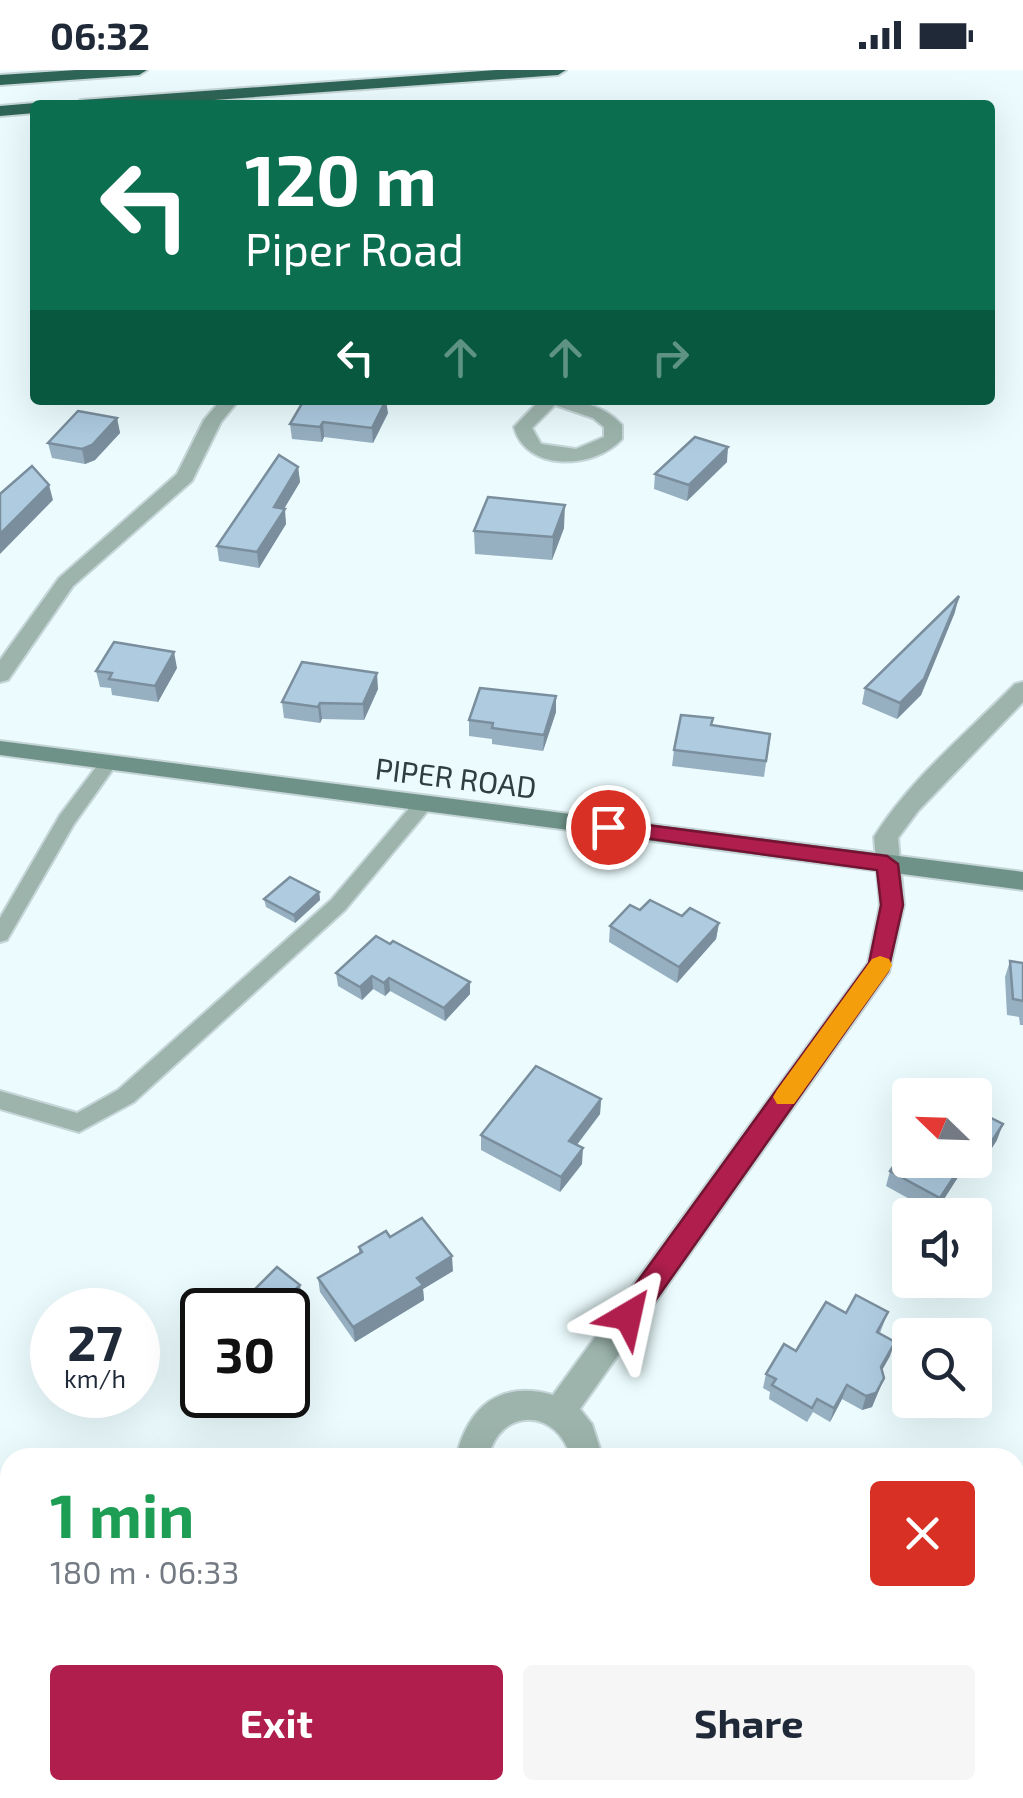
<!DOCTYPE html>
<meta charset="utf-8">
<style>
body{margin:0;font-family:"Exo 2",sans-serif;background:#f6f6f7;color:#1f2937;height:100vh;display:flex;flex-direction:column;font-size:38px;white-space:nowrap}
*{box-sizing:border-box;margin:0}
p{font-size:32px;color:#747a83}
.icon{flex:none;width:55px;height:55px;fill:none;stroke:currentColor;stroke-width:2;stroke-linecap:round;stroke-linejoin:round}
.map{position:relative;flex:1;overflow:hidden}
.side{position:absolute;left:0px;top:1378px;width:1025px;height:352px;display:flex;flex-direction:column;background:#fff;border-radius:30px 30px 0 0;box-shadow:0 10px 40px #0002}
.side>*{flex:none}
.top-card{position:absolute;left:30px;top:30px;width:965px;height:305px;border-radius:10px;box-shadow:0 10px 40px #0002;background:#0b6e4f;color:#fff;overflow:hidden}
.needle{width:65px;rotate:293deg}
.tools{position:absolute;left:892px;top:1008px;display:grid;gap:20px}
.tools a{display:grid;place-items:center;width:100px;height:100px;border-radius:10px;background:#fff;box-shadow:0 10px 40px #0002;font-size:50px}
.speed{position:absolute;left:30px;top:1218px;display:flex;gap:20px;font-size:50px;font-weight:700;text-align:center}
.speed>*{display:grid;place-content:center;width:130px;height:130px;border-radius:50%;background:#fff;box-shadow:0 10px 40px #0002;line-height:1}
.speed small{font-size:25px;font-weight:400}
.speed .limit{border:5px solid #111;border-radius:15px;background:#fff;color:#111}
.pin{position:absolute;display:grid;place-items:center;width:85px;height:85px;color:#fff;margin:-42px;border:5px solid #fff;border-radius:50%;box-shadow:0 2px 10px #0007}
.me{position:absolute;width:110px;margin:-55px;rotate:36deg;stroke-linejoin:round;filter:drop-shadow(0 0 8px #0008)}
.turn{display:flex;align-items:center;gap:35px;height:210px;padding:0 50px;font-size:45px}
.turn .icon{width:130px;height:130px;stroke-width:2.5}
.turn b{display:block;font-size:70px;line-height:85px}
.lanes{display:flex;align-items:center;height:95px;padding:0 50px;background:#0003;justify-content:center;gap:50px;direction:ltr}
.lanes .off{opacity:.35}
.round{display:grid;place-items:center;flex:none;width:105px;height:105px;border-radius:10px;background:#f6f6f7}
.overview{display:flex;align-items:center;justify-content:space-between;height:170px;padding:0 50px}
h1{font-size:60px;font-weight:700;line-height:75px;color:#1e9e55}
.cta{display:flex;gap:20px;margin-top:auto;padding:20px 50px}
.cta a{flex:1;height:115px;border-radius:10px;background:#b01e4d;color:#fff;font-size:40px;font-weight:700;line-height:115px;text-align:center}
.cta a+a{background:#f6f6f7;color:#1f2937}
.status{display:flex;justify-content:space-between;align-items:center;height:70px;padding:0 50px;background:#fff;direction:ltr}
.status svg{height:28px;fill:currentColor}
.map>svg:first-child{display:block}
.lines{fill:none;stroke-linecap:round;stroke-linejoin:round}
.lane-casing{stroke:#c6d6d8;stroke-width:4}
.street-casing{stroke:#c6d6d8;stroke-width:4}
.secondary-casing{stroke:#c6d6d8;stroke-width:4}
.highway-casing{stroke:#c6d6d8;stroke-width:4}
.lane{fill:#9cb4ac;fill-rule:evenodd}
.street{fill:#9cb4ac;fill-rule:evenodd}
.secondary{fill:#6e9287;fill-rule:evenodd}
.highway{fill:#2e6556;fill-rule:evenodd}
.wall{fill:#96afc1}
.shaded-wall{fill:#7a8e9d}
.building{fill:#aecbe0;stroke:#7a8e9d;stroke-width:2.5}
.route{fill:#b01e4d;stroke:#721432;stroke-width:2.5}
.slow{fill:#f59e0b}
.labels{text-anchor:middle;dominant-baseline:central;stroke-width:9;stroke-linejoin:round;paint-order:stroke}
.street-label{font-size:30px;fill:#2f3f41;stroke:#ecfcfe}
</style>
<div class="status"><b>06:32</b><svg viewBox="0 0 49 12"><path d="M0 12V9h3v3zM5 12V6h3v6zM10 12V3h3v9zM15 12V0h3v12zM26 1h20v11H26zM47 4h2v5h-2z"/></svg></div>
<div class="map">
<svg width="1023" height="1728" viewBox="0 0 1023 1728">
<rect width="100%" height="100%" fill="#ecfcfe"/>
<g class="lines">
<!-- lane casing -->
<g class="lane-casing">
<g id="lane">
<path d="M109,686L118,692L74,754L7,870L0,872V848L60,745L103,688Z"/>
<path d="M424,727L433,733L431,737L345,840L134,1032L79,1062L0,1039V1021L77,1043L118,1020L331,830L417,729Z"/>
</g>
</g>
<!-- street casing -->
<g class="street-casing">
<g id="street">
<path d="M221,330H239L221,352L192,411L73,516L8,610L0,612V590L59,508L177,404L204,350Z"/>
<path d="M540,330C571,330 600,331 622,355V369C595,399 526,403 514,357ZM555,335L593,348L604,357V367L576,379L541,374L532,358Z"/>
<path d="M1023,612V632L918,741L898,768L904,835L889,902L580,1339L592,1354L603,1388H571C558,1338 500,1336 488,1388H456C468,1337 499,1310 553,1325L868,893L880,835L874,767C910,709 968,662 1015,614Z"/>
</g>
</g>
<!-- secondary casing -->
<g class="secondary-casing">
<path id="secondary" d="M0,671L1023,802V820L0,685Z"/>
</g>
<!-- highway casing -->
<g class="highway-casing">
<g id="highway">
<path d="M76,0H147L139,5L0,15V5Z"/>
<path d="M496,0H566L558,5L145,35H73L81,30Z"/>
<path d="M35,33L41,35H35V43L0,46V36Z"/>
</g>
</g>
<!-- lane -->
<use href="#lane" class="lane"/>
<!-- street -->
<use href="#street" class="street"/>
<!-- secondary -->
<use href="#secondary" class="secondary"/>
<!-- highway -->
<use href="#highway" class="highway"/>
</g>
<!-- wall -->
<g class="wall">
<path d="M388,343L373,373L324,367L322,372L292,369L290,354Z"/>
<path d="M117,348L120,363L95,390L85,394L52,388L48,373Z"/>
<path d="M727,392L687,431L654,419L655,404Z"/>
<path d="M298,397L300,412L284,439L286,454L259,498L219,491L217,476Z"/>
<path d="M564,458L552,490L475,484L474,461Z"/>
<path d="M955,542L921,625L897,649L862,634L865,618Z"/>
<path d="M177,598L158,632L112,625L111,618L100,617L96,601Z"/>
<path d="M378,619L364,650L322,649L320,653L284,648L282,632Z"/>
<path d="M556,626V642L543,681L492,674V669L469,666V650Z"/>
<path d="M712,655L770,664L764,707L672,696L674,680Z"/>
<path d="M319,822L320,830L295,853L266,837L264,829Z"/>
<path d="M640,840L719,853L716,869L677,913L609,872L610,856Z"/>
<path d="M376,866L470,924L445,951L390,921L385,926L373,919L362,930L338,916L336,903Z"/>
<path d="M1010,891L1023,893V955H1020L1019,947L1007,945L1005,907Z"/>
<path d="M601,1029L600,1044L577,1075L582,1094L560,1122L481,1080V1065Z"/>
<path d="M975,1040L997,1070L981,1095L971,1090H975Z"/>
<path d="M969,1090L935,1143L886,1116L890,1101Z"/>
<path d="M390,1167L453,1201L423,1219L424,1230L355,1272L320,1222L318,1208L359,1184V1177Z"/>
<path d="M255,1219L301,1222L284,1240H274L257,1226Z"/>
<path d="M888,1242L880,1263L890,1286L882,1300L884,1308L872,1337L862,1340L842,1329L830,1352L813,1342L807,1352L769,1329L770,1322L763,1318L766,1304L846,1243Z"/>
<path d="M1023,1692V1728H945L950,1720H1015V1704Z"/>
<path d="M456,1720H515L512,1728H477Z"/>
</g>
<!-- shaded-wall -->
<g class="shaded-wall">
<path d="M386,330L388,343L373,373L372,358Z"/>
<path d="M117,348L120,363L95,390L85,394L82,379Z"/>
<path d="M323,352L324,367L322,372L320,357Z"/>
<path d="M728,377L727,392L687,431L689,415Z"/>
<path d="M298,397L300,412L276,452L285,439L286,454L259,498L257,482L274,437Z"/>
<path d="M49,415L53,430L0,484V464Z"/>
<path d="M565,435L564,458L552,490L553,467Z"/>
<path d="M959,526L955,542L921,625L897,649L900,633Z"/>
<path d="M174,582L177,598L158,632L155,616Z"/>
<path d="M377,603L378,619L364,650L363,634Z"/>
<path d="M556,626V642L543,681L544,665Z"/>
<path d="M320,633L322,649L320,653L318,637Z"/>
<path d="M319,822L320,830L295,853L294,845Z"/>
<path d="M719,853L716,869L677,913L679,897Z"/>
<path d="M372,906L373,919L362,930L360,917Z"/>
<path d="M389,908L390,921L385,926L384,913Z"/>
<path d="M470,912V924L445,951L444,938Z"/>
<path d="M601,1029L600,1044L568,1086L569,1071Z"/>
<path d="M1003,1054L997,1070L981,1095L986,1080Z"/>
<path d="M583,1078L582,1094L560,1122L561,1107Z"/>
<path d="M965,1090H969L935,1143L940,1128Z"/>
<path d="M452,1186L453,1201L423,1219L424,1230L355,1272L353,1257L417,1208Z"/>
<path d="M300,1215L301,1222L284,1240H279L278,1237Z"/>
<path d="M895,1272L890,1286L876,1311L881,1297Z"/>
<path d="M884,1308L872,1337L862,1340L866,1326Z"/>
<path d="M847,1315L842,1329L830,1352L834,1338Z"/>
<path d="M446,1720H452L449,1728H443Z"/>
<path d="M510,1720H515L512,1728H508Z"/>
</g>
<!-- building -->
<g class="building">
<path d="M304,330H386L372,358L323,352L320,357L290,354Z"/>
<path d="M78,341L117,348L92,375L82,379L48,373Z"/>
<path d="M695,367L728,377L689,415L655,404Z"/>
<path d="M279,385L298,397L274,437L285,439L257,482L217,476Z"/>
<path d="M32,396L49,415L0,464V424Z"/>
<path d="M488,427L565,435L553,467L474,461Z"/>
<path d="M959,526L924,609L900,633L865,618Z"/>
<path d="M114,572L174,582L155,616L109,609L112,603L96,601Z"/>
<path d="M302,592L377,603L363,634L320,633L318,637L282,632Z"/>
<path d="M480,618L556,626L544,665L492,658L493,653L469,650Z"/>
<path d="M681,645L713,648L711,655L770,664L766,691L674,680Z"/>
<path d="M290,807L319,822L294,845L264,829Z"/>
<path d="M650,830L682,846L690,838L719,853L679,897L610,856L630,835L640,840Z"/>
<path d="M376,866L390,874L393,871L470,912L444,938L389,908L384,913L372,906L360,917L336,903Z"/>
<path d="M1010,891L1023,893V931L1013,929Z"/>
<path d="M536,996L601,1029L569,1071L583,1078L561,1107L481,1065Z"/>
<path d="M935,1020L946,1025H932Z"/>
<path d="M975,1040L1003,1054L986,1080L975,1074Z"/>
<path d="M910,1072V1090H965L940,1128L890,1101Z"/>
<path d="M422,1148L452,1186L417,1208L423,1215L353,1257L318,1208L362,1182L359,1177L386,1161L390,1167Z"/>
<path d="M277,1197L300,1215L278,1237L255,1219Z"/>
<path d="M856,1225L888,1242L877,1262L895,1272L881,1297L884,1308L876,1323L866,1326L847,1315L834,1338L817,1329L812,1338L772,1315L776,1309L766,1304L784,1274L796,1281L826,1232L846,1243Z"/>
<path d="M1023,1694V1728H966L957,1720H1015V1705Z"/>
<path d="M382,1720H446L443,1728L425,1727L424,1728H379Z"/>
<path d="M493,1720H510L508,1726Z"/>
</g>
<!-- route -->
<path class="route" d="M608,750L887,786L898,794L903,835L888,901L638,1255L628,1258L619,1255L615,1246L619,1237L869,893L881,835L877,800L601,762L598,757L601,752Z"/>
<!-- slow -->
<path class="slow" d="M880,886L889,889L892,895L889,901L794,1034H777L773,1027L777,1020L872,889Z"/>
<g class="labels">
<!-- street labels -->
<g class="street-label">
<text transform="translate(456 707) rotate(7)">PIPER ROAD</text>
</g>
</g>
</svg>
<div class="tools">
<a><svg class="needle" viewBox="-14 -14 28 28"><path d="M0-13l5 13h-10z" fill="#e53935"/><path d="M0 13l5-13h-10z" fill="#747a83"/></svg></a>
<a><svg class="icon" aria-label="sound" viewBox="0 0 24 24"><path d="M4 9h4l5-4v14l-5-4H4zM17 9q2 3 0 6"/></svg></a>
<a><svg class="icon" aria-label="search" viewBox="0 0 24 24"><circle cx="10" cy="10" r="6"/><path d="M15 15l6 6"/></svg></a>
</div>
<div class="speed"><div>27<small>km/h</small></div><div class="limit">30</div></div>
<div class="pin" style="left:608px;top:757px;background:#d93025"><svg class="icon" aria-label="arrive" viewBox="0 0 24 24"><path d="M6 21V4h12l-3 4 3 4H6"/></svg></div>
<svg class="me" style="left:628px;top:1246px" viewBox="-20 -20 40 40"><path d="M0-17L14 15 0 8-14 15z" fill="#b01e4d" stroke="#fff" stroke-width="4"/></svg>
<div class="top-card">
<div class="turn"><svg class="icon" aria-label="left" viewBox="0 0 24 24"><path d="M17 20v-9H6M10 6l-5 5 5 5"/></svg><div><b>120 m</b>Piper Road</div></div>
<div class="lanes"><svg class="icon" aria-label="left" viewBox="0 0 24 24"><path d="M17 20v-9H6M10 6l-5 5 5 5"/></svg><svg class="icon off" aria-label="ahead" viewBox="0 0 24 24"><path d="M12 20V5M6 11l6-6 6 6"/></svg><svg class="icon off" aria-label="ahead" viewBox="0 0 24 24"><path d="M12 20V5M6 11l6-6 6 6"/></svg><svg class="icon off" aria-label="right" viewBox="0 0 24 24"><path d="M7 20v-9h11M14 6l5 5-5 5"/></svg></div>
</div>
<section class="side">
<div class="overview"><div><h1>1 min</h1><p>180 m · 06:33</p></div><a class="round" style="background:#d93025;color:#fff"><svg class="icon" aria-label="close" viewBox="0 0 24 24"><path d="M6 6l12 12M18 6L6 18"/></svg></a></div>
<div class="cta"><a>Exit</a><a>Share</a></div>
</section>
</div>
